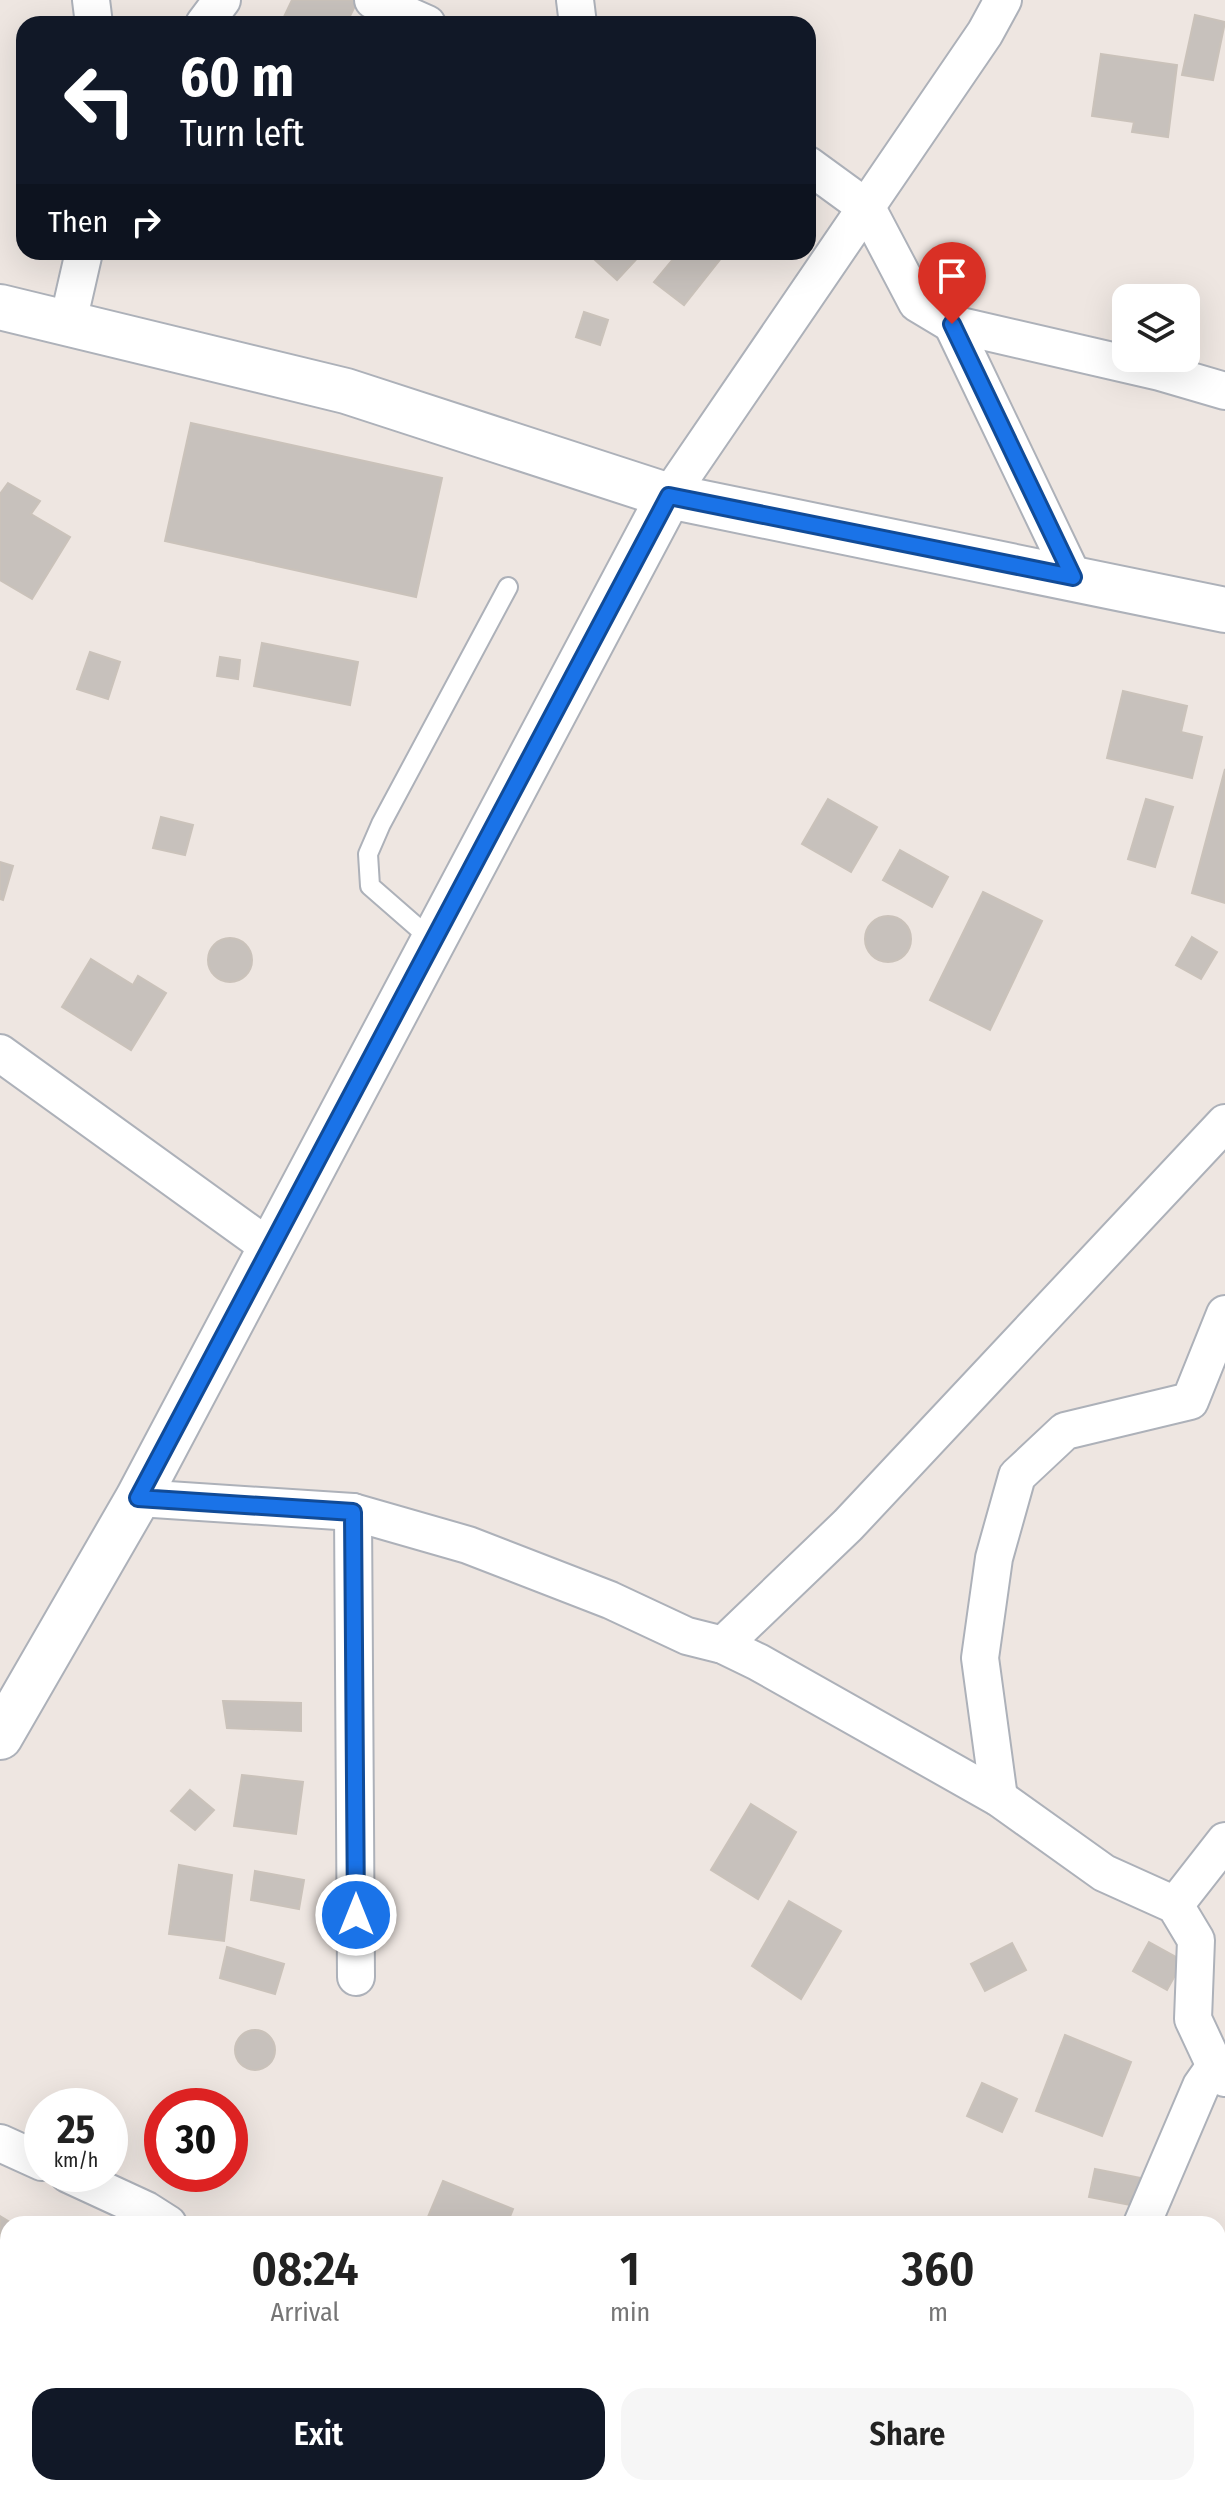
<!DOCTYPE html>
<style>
body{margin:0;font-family:"Fira Sans Condensed",sans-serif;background:#f6f6f6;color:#222;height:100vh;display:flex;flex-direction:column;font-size:30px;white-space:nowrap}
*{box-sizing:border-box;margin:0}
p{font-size:26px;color:#767676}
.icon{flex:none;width:44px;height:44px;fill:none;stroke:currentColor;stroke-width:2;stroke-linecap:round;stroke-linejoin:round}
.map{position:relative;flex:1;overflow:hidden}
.panel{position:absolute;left:0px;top:2216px;width:1226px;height:280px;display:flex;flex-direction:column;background:#fff;border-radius:24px 24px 0 0;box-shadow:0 8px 32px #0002}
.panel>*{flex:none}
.hud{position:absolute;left:16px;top:16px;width:800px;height:244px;border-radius:24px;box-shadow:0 8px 32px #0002;background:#111827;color:#fff;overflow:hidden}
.tools{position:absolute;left:1112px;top:284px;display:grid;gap:16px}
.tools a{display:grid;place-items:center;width:88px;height:88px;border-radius:16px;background:#fff;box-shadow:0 8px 32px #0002;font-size:40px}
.speed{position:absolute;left:24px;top:2088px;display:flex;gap:16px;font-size:40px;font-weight:700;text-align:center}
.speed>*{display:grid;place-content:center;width:104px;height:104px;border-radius:50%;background:#fff;box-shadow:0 8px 32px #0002;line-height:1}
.speed small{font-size:20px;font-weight:400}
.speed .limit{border:12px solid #d22;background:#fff;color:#111}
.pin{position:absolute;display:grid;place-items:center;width:68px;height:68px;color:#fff;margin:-82px -34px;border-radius:50% 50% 50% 0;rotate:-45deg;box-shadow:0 0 8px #0007}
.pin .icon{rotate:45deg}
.me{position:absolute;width:88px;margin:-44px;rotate:0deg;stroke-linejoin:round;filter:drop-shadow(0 0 6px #0008)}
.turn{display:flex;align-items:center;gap:28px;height:168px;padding:0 32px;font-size:36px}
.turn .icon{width:104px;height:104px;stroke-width:2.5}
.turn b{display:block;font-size:56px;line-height:68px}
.then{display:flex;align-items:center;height:76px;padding:0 32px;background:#0003;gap:16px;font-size:30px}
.eta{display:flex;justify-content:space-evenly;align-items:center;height:136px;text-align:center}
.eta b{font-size:48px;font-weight:600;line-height:56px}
.cta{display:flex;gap:16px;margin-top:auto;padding:16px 32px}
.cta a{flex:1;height:92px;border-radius:24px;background:#111827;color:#fff;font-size:32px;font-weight:600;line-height:92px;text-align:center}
.cta a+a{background:#f6f6f6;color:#222}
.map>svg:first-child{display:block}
.building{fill:#c7c1bc;stroke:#cac2ba;stroke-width:2}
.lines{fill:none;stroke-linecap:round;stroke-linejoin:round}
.service-casing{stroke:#adb1b9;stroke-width:22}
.minor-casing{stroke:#adb1b9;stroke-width:40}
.tertiary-casing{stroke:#adb1b9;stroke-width:48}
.service{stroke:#fff;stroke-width:18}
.minor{stroke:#fff;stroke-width:36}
.tertiary{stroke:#fff;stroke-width:44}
.route-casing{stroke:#114b97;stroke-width:20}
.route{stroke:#1a73e8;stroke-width:14}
</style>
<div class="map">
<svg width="1225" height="2496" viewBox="0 0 1225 2496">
<rect width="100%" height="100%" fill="#eee6e1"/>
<!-- building -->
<g class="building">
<path d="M292,0H352L357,2L346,24H289L282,21Z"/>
<path d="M1195,15L1225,22L1213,80L1182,75Z"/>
<path d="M1101,54L1177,65L1168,137L1132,132L1134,122L1092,116Z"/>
<path d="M594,252H643L617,280L594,259L598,255Z"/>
<path d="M679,252H726L684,305L654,282Z"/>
<path d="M584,312L608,320L600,345L576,337Z"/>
<path d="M191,423L442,478L416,597L165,541Z"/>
<path d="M8,483L40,501L31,514L70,537L32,599L0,580V494Z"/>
<path d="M262,643L358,662L350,705L254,686Z"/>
<path d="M90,652L120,662L108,699L77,689Z"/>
<path d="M220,657L240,660L238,679L217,676Z"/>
<path d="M1123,691L1187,706L1181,732L1202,737L1192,778L1107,758Z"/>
<path d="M1225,769V903L1192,893Z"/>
<path d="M828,799L877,827L851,872L802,844Z"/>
<path d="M1146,799L1173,807L1155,867L1128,859Z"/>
<path d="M161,817L193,825L185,855L153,848Z"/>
<path d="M900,850L948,877L932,907L883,880Z"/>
<path d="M0,862L13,866L3,900L0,899Z"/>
<path d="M983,892L1042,921L990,1030L930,1000Z"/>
<circle cx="888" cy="939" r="23"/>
<path d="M1192,937L1217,952L1201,979L1176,965Z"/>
<circle cx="230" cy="960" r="22"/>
<path d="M91,959L133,985L138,976L166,993L131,1050L62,1007Z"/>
<path d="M223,1701L301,1703V1731L227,1728Z"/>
<path d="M242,1775L303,1782L296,1834L234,1826Z"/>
<path d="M190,1790L214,1810L195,1830L171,1811Z"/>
<path d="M751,1804L796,1832L758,1899L711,1870Z"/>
<path d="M179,1865L232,1875L224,1941L169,1934Z"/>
<path d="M255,1871L304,1880L299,1909L251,1900Z"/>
<path d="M789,1901L841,1931L801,1999L752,1966Z"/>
<path d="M1149,1942L1183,1961L1167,1990L1133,1971Z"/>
<path d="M1012,1943L1026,1970L985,1991L971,1964Z"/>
<path d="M227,1947L284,1964L275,1994L220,1978Z"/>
<circle cx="255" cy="2050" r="20"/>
<path d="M1065,2035L1131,2062L1102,2136L1036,2111Z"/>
<path d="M982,2083L1017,2099L1002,2132L967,2116Z"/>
<path d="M1095,2169L1146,2179L1141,2207L1089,2197Z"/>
<path d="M443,2181L513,2209L507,2224H425Z"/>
<path d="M0,2216L13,2224H8V2295L0,2291Z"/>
<path d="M0,2306L8,2309V2330L0,2333Z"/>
<path d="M808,2488H876L891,2496H804Z"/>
</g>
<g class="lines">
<!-- service casing -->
<g class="service-casing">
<path id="service" d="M433,941L370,886L368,854L381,824L508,587"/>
</g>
<!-- minor casing -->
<g class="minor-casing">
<g id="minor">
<path d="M91,0L94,24"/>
<path d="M373,0L427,24"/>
<path d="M575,0L578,24"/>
<path d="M204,24L222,0"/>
<path d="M808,165L867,208L917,303L952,324L1160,372L1225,391"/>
<path d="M68,322L84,252"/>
<path d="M952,324L1073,577"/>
<path d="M669,496L985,33L1003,0"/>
<path d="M0,1053L270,1248"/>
<path d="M138,1498L353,1512L468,1545L610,1600L687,1636L723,1645L758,1662L999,1798L1104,1873L1175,1905L1196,1940L1193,2019L1215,2066L1225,2078"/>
<path d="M353,1512L356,1977"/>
<path d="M723,1645L848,1525L1225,1123"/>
<path d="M999,1798L980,1658L994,1558L1017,1476L1065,1431L1190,1401L1225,1314"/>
<path d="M1175,1905L1225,1841"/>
<path d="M0,2143L42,2162"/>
<path d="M68,2174L146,2210L168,2224"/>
<path d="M1142,2224L1201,2086L1215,2066"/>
<path d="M572,2488L576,2496"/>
<path d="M123,2496L129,2488"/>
<path d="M975,2496L979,2488"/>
</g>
</g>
<!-- tertiary casing -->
<g class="tertiary-casing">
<g id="tertiary">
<path d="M0,307L346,391L669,496L1225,610"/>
<path d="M0,1737L138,1498L669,496"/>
</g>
</g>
<!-- service -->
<use href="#service" class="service"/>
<!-- minor -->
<use href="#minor" class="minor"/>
<!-- tertiary -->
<use href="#tertiary" class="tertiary"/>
</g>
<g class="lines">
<!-- route casing -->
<g class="route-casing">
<path id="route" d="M356,1915L353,1512L138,1498L669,496L1073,577L952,324"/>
</g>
<!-- route -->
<use href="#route" class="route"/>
</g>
</svg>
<div class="tools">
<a><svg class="icon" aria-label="layers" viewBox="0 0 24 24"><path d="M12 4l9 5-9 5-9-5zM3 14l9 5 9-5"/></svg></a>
</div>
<div class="speed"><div>25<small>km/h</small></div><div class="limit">30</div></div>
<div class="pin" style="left:952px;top:324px;background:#d93025"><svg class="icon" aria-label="arrive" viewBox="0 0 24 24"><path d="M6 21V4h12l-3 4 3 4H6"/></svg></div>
<svg class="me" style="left:356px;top:1915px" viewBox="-20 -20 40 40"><circle r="17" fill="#1a73e8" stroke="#fff" stroke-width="3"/><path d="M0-11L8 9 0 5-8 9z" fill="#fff"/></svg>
<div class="hud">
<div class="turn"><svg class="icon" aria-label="left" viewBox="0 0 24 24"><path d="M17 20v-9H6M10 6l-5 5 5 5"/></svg><div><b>60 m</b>Turn left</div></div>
<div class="then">Then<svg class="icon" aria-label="right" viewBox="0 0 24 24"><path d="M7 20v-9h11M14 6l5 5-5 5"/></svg></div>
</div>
<section class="panel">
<div class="eta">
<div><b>08:24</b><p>Arrival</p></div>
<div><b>1</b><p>min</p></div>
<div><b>360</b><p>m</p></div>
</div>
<div class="cta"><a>Exit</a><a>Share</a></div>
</section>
</div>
